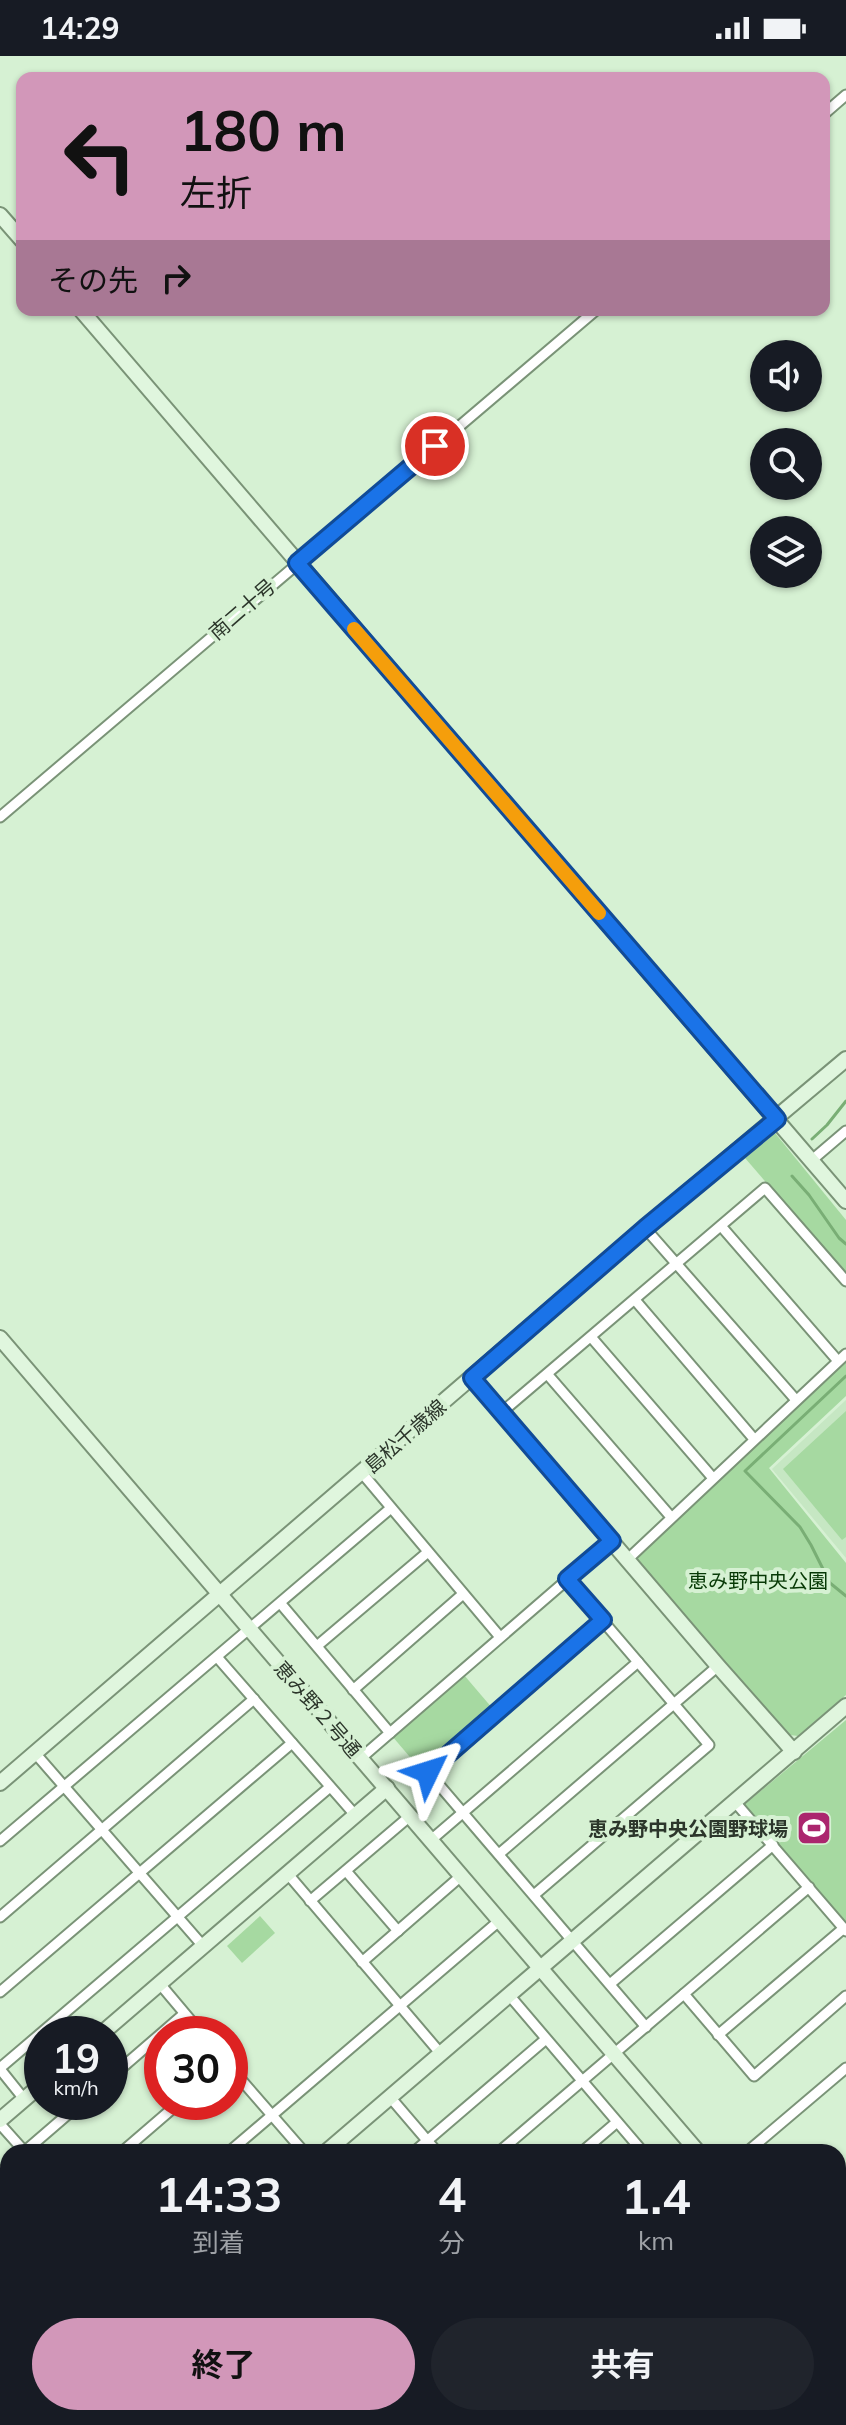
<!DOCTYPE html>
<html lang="ja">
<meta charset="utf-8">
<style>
body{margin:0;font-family:Mulish,"Noto Sans JP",sans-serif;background:#20242c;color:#f1f3f6;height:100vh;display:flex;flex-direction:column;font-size:30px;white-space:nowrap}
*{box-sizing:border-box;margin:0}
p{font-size:26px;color:#9ea1a6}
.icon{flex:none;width:44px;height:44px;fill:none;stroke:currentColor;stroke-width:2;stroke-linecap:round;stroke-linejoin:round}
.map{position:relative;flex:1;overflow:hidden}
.side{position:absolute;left:0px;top:2088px;width:846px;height:282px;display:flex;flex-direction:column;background:#171b24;border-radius:24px 24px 0 0;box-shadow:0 2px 6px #0004}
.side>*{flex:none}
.guide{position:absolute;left:16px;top:16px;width:814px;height:244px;border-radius:16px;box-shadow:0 2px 6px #0004;background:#d297b9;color:#111;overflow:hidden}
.fabs{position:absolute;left:750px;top:284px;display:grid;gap:16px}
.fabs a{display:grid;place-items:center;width:72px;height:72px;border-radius:50%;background:#171b24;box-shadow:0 2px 6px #0004;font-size:40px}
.speed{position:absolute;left:24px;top:1960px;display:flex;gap:16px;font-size:40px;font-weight:700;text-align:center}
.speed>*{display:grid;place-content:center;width:104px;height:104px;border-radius:50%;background:#171b24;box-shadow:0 2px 6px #0004;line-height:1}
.speed small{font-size:20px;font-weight:400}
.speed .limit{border:12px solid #d22;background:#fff;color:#111}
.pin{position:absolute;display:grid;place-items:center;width:68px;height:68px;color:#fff;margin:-34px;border:4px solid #fff;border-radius:50%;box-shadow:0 2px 8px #0007}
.me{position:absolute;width:88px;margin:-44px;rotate:49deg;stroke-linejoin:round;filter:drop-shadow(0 0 6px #0008)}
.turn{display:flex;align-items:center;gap:28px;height:168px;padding:0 32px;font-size:36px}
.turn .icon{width:104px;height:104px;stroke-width:2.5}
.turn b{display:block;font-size:56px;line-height:68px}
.then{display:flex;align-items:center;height:76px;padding:0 32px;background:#0003;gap:16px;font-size:30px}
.eta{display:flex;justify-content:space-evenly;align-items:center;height:136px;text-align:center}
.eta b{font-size:48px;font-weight:700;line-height:56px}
.cta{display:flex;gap:16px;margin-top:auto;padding:16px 32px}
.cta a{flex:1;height:92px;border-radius:48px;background:#d297b9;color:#111;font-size:32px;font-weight:700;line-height:92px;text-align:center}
.cta a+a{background:#20242c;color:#f1f3f6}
.status{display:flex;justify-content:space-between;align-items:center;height:56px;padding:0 40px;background:#171b24;direction:ltr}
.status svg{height:22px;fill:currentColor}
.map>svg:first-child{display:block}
.built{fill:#c6e7c3}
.green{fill:#a6d9a1}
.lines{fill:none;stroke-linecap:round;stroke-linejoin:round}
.stream{stroke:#79ae75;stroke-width:3}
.street-casing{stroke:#7a9377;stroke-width:13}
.secondary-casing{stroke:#7a9377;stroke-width:18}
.street{stroke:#fff;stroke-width:9}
.secondary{stroke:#e0f6de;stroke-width:14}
.route-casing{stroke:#114b97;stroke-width:20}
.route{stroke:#1a73e8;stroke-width:14}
.slow{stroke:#f59e0b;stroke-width:14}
.labels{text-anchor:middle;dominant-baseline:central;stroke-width:8;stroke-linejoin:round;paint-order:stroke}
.street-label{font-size:20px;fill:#2c362b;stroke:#d6f1d3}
.park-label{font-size:20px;fill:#063805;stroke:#d6f1d3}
.poi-label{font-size:20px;font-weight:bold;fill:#2c362b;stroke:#d6f1d3;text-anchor:end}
</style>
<div class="status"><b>14:29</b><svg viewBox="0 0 49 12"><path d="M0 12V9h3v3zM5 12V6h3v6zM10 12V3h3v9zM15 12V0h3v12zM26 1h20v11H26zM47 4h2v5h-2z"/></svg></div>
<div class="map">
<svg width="846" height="2369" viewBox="0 0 846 2369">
<rect width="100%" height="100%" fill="#d6f1d3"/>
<!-- built -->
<path class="built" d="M846,1344V1502L772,1413Z"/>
<!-- green -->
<g class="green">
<path d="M775,1077L846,1164V1219L745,1102Z"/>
<path d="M846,1306V1340L769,1412L846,1507V1639L798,1680L782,1678L637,1502Z"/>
<path d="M846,1355V1481L842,1484L783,1413Z"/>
<path d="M464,1619L493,1653L421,1714L392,1680Z"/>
<path d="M846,1664V1869L744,1749Z"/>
<path d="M260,1860L275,1877L242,1907L227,1890Z"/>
</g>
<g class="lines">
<!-- stream -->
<g class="stream">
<path d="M812,1083L827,1069L846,1045"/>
<path d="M792,1120L809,1139L839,1182L846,1188"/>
<path d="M846,1320L745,1415L800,1471L811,1489L830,1527L846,1540"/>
</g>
<!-- street casing -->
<g class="street-casing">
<g id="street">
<path d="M824,58L846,39"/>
<path d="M0,761L596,254"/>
<path d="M812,1104L846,1075"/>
<path d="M721,1170L838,1305"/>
<path d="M645,1172L796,1344"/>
<path d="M635,1244L754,1383"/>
<path d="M591,1281L712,1421"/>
<path d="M548,1319L671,1461"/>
<path d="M502,1356L765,1132L846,1225"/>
<path d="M362,1417L500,1581"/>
<path d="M628,1503L846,1298"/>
<path d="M281,1548L390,1677"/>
<path d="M603,1564L428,1716L646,1971"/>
<path d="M317,1590L428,1496"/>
<path d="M217,1601L356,1760"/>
<path d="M353,1634L463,1538"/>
<path d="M35,1697L203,1890"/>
<path d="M361,1702L612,1485"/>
<path d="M735,1746L846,1875"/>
<path d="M431,1784L638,1606"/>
<path d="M0,1785L391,1452"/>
<path d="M499,1798L718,1610"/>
<path d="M346,1815L398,1875"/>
<path d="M287,1817L441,1998"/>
<path d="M534,1839L709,1689L567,1523"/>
<path d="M310,1845L410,1760"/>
<path d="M0,1861L254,1643"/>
<path d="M362,1906L461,1820"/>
<path d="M160,1928L202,1978"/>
<path d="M610,1928L773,1789"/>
<path d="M0,1936L292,1687"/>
<path d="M684,1938L754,2020L846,1940"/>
<path d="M509,1939L643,2096"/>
<path d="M718,1979L844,1872"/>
<path d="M230,2011L304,2096"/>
<path d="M0,2012L330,1731"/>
<path d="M0,2013L24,2043"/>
<path d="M110,2022L184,1958"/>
<path d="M390,2041L437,2096"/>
<path d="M0,2068L25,2096"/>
<path d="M24,2096L82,2046"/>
<path d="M122,2096L180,2046"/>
<path d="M229,2096L499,1865"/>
<path d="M414,2096L546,1983"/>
<path d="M499,2096L809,1831"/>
<path d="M582,2096L617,2066"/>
<path d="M747,2096L846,2012"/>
<path d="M0,2117L8,2110"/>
<path d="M0,2201L8,2194"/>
<path d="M0,2293L8,2286"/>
<path d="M37,2362L43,2369"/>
<path d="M292,2362L298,2369"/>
<path d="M96,2369L104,2362"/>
<path d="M180,2369L188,2362"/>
<path d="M265,2369L273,2362"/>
<path d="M347,2369L355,2362"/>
<path d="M428,2369L437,2362"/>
</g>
</g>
<!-- secondary casing -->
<g class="secondary-casing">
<g id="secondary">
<path d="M0,159L22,184"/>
<path d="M81,254L846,1145"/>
<path d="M0,1282L698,2096"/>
<path d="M472,1322L718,1610L794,1696"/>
<path d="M0,1727L645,1172L846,1003"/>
<path d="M101,1978L387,1732"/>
<path d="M0,2064L42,2028"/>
<path d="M326,2096L846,1650"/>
<path d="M838,2215L846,2208"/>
<path d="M838,2260L846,2269"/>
<path d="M367,2362L372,2369"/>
<path d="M685,2362L691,2369"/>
<path d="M9,2369L16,2362"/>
<path d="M657,2369L665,2362"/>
</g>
</g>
<!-- street -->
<use href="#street" class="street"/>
<!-- secondary -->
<use href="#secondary" class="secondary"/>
</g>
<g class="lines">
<!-- route casing -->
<g class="route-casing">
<path id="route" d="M428,1716L603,1564L567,1523L612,1485L472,1322L645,1172L777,1063L297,507L435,390"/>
</g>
<!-- route -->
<use href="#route" class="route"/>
<!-- slow -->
<path class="slow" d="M354,573L599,857"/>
</g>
<!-- icons -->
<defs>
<g id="stadium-square" transform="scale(1.8)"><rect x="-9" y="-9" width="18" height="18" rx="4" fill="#ab266e" stroke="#d6f1d3"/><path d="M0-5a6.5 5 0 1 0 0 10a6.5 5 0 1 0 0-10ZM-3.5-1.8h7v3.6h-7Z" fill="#fff"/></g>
</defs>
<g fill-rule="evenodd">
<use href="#stadium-square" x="814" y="1772"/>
</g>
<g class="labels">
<!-- street labels -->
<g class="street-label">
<text transform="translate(242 553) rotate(-41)">南二十号</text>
<text transform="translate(405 1380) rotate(-41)">島松千歳線</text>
<text transform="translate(318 1653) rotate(49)">恵み野２号通</text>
</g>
<!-- park labels -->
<g class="park-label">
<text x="758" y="1524">恵み野中央公園</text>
</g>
<!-- poi labels -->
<g class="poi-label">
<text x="788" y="1772">恵み野中央公園野球場</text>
</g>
</g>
</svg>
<div class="fabs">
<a><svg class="icon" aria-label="sound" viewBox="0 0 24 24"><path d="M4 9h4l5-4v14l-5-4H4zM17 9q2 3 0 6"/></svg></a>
<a><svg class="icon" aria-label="search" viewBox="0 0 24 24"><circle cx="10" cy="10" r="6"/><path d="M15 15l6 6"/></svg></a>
<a><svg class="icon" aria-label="layers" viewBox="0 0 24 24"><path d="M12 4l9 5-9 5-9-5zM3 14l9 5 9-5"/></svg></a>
</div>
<div class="speed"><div>19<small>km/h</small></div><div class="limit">30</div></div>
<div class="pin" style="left:435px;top:390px;background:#d93025"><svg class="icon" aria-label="arrive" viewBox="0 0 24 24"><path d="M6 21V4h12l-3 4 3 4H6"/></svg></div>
<svg class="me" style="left:428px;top:1716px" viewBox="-20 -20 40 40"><path d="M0-17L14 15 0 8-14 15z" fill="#1a73e8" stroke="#fff" stroke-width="4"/></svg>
<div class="guide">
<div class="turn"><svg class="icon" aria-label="left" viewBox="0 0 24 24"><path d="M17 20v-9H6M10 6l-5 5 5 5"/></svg><div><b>180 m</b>左折</div></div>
<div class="then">その先<svg class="icon" aria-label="right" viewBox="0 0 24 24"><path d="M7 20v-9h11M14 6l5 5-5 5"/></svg></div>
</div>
<section class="side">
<div class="eta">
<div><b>14:33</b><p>到着</p></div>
<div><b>4</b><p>分</p></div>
<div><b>1.4</b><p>km</p></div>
</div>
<div class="cta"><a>終了</a><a>共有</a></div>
</section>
</div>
